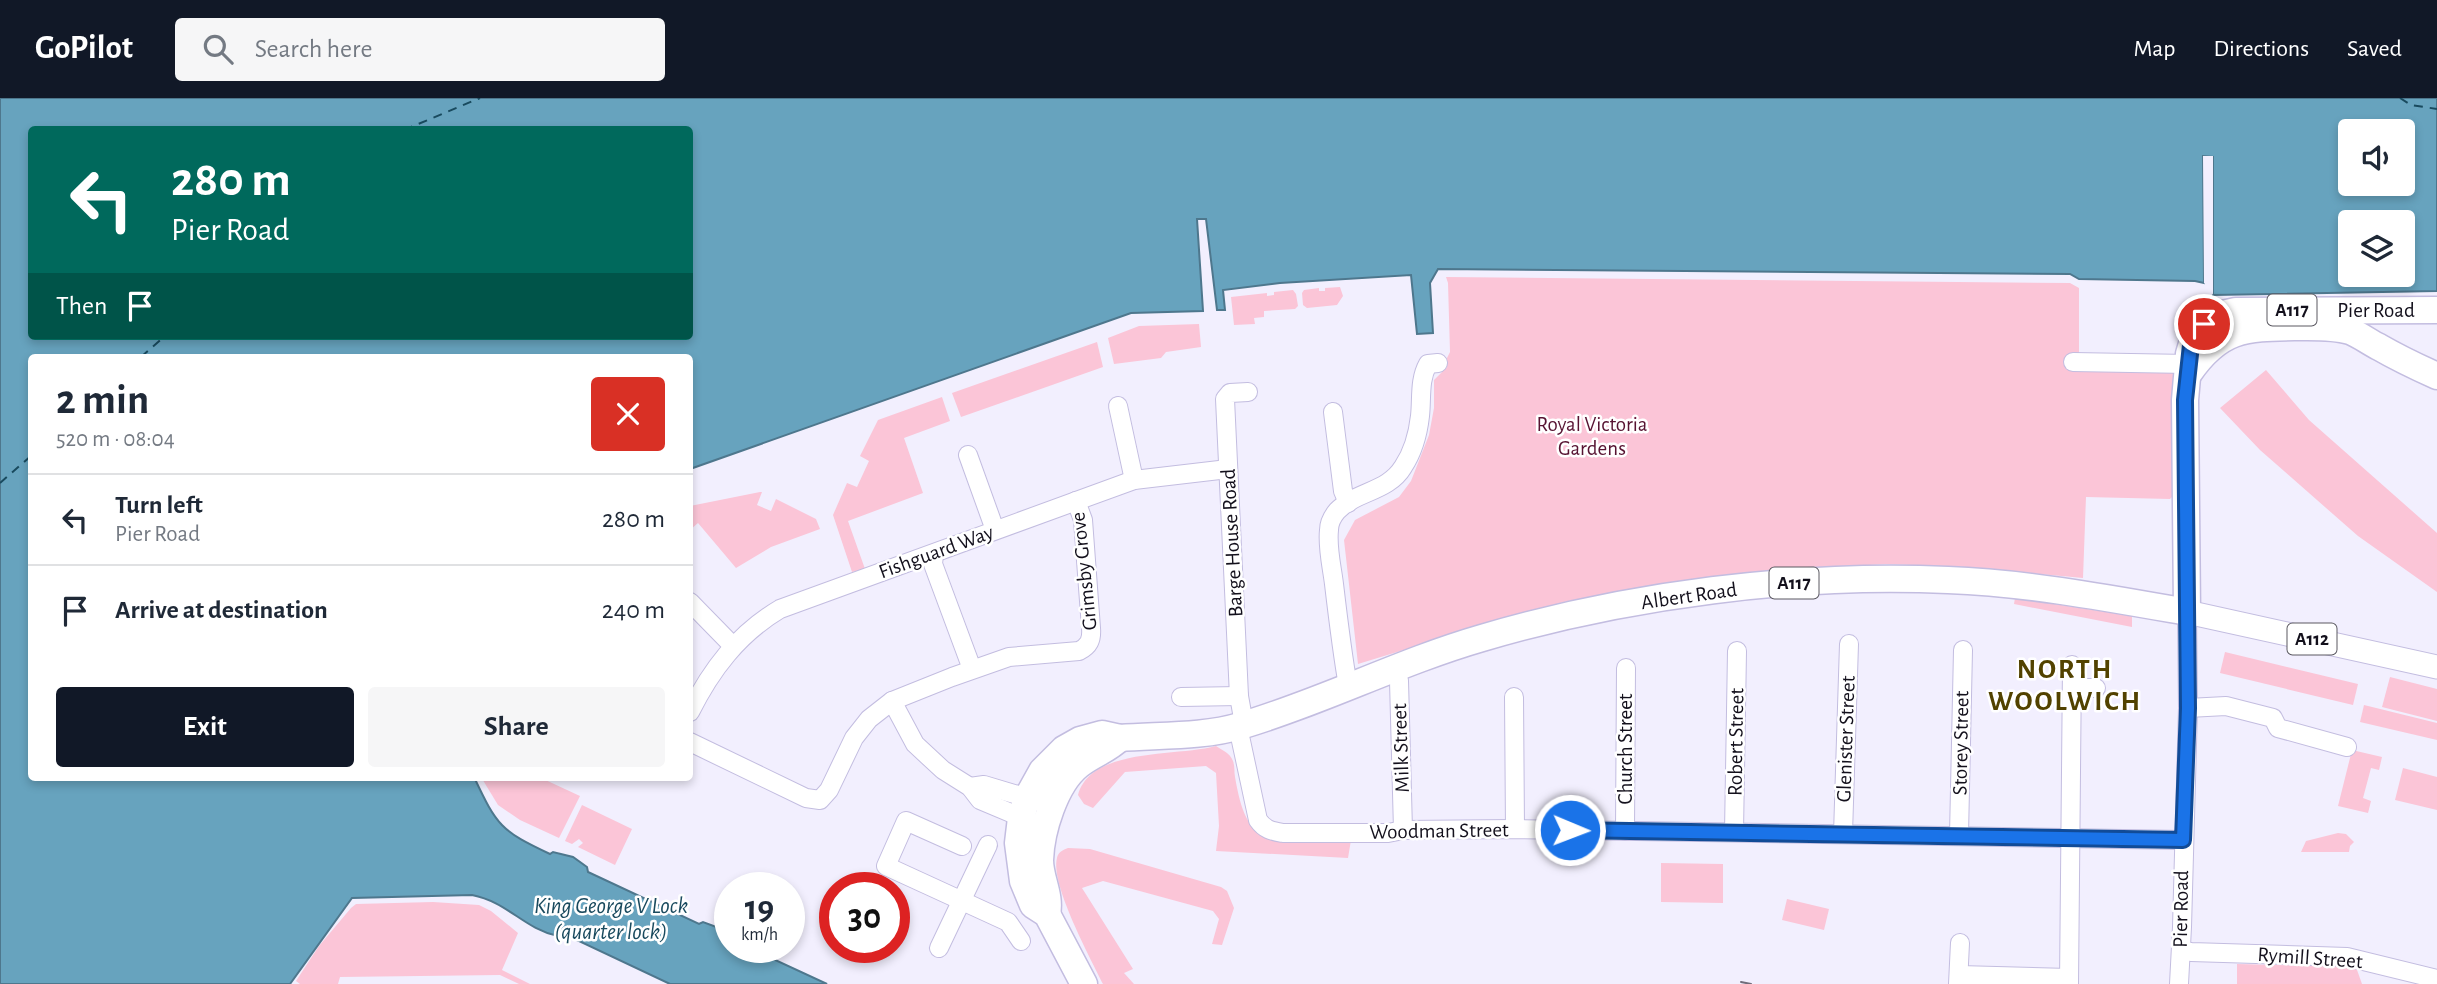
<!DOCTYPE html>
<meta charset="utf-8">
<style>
body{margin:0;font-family:"Alegreya Sans",sans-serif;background:#f6f6f7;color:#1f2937;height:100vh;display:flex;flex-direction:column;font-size:26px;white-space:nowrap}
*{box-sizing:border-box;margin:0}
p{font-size:23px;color:#747a83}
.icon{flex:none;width:38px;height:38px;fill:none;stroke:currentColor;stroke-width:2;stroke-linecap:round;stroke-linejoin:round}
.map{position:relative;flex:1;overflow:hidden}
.side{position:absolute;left:28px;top:256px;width:665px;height:427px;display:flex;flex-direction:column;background:#fff;border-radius:7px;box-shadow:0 4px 10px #0003}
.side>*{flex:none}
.banner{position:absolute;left:28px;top:28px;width:665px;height:214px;border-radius:7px;box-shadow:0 4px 10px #0003;background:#00695c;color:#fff;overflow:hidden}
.buttons{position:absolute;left:2338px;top:21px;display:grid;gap:14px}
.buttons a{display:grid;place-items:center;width:77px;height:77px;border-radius:7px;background:#fff;box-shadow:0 4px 10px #0003;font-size:35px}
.speed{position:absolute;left:714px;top:774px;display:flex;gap:14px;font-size:35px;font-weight:700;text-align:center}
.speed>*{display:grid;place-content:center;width:91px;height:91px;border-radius:50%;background:#fff;box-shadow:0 4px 10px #0003;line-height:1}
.speed small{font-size:18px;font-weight:400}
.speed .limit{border:10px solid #d22;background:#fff;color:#111}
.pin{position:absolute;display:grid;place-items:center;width:60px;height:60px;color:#fff;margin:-30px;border:4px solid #fff;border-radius:50%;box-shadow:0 2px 7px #0007}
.me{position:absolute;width:77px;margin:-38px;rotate:91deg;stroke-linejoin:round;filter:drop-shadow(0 0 5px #0008)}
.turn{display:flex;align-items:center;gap:24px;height:147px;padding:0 28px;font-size:32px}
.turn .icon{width:91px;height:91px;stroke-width:2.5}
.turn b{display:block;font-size:49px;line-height:60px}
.then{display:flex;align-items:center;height:66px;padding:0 28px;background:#0003;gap:14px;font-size:26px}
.round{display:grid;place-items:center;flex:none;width:74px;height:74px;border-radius:7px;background:#f6f6f7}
.overview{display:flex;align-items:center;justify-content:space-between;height:119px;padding:0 28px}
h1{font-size:42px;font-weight:600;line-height:52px}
.action{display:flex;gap:14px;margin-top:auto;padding:14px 28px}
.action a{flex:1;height:80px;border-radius:7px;background:#111827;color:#fff;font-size:28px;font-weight:600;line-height:80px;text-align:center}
.action a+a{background:#f6f6f7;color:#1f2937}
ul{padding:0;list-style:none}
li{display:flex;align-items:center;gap:21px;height:91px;padding:0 28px;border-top:2px solid #e0e1e3}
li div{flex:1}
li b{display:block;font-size:26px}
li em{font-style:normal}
header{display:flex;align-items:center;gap:42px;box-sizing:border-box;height:98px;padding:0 35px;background:#111827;color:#fff}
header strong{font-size:33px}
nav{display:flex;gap:38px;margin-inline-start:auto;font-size:24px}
.search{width:490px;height:63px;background:#f6f6f7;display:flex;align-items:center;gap:18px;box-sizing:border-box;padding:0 24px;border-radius:7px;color:#747a83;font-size:26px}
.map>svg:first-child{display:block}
.green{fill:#fbc5d7}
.water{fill:#67a3be;stroke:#4e778d;stroke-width:2;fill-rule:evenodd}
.pier{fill:#f2effe}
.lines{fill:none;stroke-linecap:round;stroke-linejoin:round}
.ferry{stroke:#194a5e;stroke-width:2;stroke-dasharray:9 7;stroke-linecap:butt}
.minor-casing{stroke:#c3bde0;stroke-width:20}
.major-casing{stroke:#c3bde0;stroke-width:25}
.highway-casing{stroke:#c3bde0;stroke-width:29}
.minor{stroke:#fff;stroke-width:18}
.major{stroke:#fff;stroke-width:23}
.highway{stroke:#fff;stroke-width:26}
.tram{stroke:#706d7b;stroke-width:2}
.route-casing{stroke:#114b97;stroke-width:18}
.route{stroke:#1a73e8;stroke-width:12}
.labels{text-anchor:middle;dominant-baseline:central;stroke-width:5;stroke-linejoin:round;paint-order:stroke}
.shield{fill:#fff;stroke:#5a5860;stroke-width:2}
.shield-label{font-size:19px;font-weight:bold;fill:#13101c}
.street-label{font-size:21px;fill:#13101c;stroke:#fff}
.park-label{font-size:21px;fill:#571332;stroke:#fff}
.water-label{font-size:23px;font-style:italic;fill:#194a5e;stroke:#fff}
.district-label{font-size:28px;font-weight:bold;letter-spacing:2px;fill:#524200;stroke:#fff}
</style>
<header>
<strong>GoPilot</strong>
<div class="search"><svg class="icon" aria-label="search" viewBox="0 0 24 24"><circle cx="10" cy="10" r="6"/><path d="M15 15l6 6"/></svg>Search here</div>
<nav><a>Map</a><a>Directions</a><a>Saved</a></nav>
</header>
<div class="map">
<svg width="2437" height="886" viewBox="0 0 2437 886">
<rect width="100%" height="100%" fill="#f2effe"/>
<!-- green -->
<g class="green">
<path d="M1446,179L2070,185L2079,190V267L2173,269L2172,399L2170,401L2086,399L2083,480L1966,469L1886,466L1769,473L1689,482L1568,503L1534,512L1358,566L1344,442L1355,422L1399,399L1411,383L1429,337L1434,310V282L1447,269L1446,262L1450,254L1448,185Z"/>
<path d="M1340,189L1343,198L1337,207L1307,210L1303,207L1302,195L1304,192L1319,190V193H1325V190Z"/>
<path d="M1293,192L1296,196L1298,208L1295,211L1264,213V219L1254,220L1255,226L1234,227L1231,199L1267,195V198L1274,197V194Z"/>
<path d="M1199,226L1201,249L1166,254L1161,260L1114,266L1108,240L1139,228Z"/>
<path d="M1097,244L1103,269L961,319L952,295Z"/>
<path d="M2266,272L2309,322L2437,435V494L2358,438L2260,352L2220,310Z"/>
<path d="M942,299L950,323L904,340L923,395L848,423L865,471L852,474L833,417L847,385L857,389L869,363L860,358L878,322Z"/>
<path d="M760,394H762L757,407L771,413L776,401L816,421L820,431L771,449L736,470L698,425L690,432V408Z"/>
<path d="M2015,500L2132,518V529L2014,506Z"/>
<path d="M2225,554L2358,586L2353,607L2220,575Z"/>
<path d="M2390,579L2437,591V623L2382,609Z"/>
<path d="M2364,607L2437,625V642L2360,624Z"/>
<path d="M1216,648C1222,652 1230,655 1233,663C1235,668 1234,674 1235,679C1239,701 1245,734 1269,740L1351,742L1348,760L1216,753L1219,728L1216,675L1206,668L1125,674L1093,710L1084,706L1078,697C1091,649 1176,659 1216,648Z"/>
<path d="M2352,652L2382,659L2379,672L2371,670L2363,700L2371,703L2368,715L2338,708Z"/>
<path d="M2403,670L2437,679V712L2395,702Z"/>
<path d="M481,679H539L580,698L559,740L520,722L498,707Z"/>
<path d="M582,707L632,731L615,767L578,749L583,745L579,741L572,746L565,743Z"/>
<path d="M2338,735L2346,736L2354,744L2350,748L2349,754H2301L2306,743Z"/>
<path d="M1068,750L1090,751L1221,789L1227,793L1234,810L1222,847L1212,846L1219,821L1213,813L1103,783L1082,790L1133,871L1124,875L1134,886H1103C1091,861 1050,786 1057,760C1058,754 1063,752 1068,750Z"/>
<path d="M1661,765L1723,766V805L1661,804Z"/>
<path d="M1787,801L1829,811L1824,832L1782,822Z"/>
<path d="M433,804L479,807L491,813L518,835L502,872L530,886H519L500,877L340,879L338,886H300L296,883L319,848L351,810L356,806Z"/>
<path d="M2237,866L2356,869L2362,886H2237Z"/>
</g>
<!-- water -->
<path class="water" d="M0,0H2437V193L2213,197V59L2203,58L2204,185L2195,183L2079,181L2070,176L1438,171L1430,185L1433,235L1417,236L1411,177L1280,185L1223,192L1225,212H1217L1206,121H1197L1203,213L1131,215L690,371V259H32V679H474C497,728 501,733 550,756L553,754L573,759L587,769L588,774L699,826L703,824L730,834V849H747L827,886H670L560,834L558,838C524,831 508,804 472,797L352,800L290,886H0ZM32,32H690V238H32ZM2350,33H2403V86H2350ZM2350,124H2403V177H2350Z"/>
<!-- pier -->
<path class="pier" d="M2203,58H2213V197L2210,193L2209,62H2206V187L2204,185Z"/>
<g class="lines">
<!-- ferry -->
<g class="ferry">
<path d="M2400,0L2411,7L2437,11"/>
<path d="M404,32L480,0"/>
<path d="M141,259L165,238"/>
<path d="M0,385L32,357"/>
</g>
<!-- minor casing -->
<g class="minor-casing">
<g id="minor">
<path d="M2073,264L2189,266"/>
<path d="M1118,308L1134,382"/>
<path d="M1333,314L1343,393L1348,405"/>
<path d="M968,357L995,432"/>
<path d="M934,456L933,466L972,571"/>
<path d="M690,504L733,548"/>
<path d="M1396,569L1399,583L1403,732"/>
<path d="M1348,588C1342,554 1338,520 1334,486C1332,469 1327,450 1329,432C1329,425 1332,419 1337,413C1356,393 1388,394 1403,369C1413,354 1418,336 1420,318C1422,300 1419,282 1428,266L1438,265"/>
<path d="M2072,590H2096"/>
<path d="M1181,599L1239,598"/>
<path d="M1514,599L1515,731"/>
<path d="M892,603L915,646L943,672L970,689L980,702L1030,723"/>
<path d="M2188,610L2226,608L2273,620L2278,630L2347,649"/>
<path d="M690,614C711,572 738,536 780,511L1134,382L1228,371"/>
<path d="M1244,626L1239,598L1225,301L1230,295L1248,294"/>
<path d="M1238,629L1258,722C1265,732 1272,733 1283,735H1388L1403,732L1515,731L2183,742"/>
<path d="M690,644L806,700L820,702L829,692L854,640L869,621L892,603L952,579L1009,559L1079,553C1089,548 1092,542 1091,530L1083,422L1076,403"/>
<path d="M970,689L984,687L1038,703"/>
<path d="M1625,733L1626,570"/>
<path d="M1734,734L1737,553"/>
<path d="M1843,736L1849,546"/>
<path d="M1959,737L1963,552"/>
<path d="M962,748L906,723L886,768L1008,824L1021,843"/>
<path d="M939,850L988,747"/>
<path d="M2181,852L2191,854L2347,859L2437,881"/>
<path d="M1959,877L2069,880"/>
<path d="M1958,886L1960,845"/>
<path d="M2069,886L2072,567"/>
<path d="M2179,886L2182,829L2188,610L2187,514"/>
</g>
</g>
<!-- major casing -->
<g class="major-casing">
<path id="major" d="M2187,514L2437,569"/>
</g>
<!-- highway casing -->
<g class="highway-casing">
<g id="highway">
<path d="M2189,275C2220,230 2245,230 2296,229C2314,229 2333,228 2350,233C2360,237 2369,244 2379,249C2398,260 2417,269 2437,278"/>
<path d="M1047,816C1051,797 1040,781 1040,762C1041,733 1055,686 1079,667C1093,656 1106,653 1120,640"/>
<path d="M1084,886L1047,816L1033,807L1023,783L1018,745L1021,720L1027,700L1042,673L1064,651L1080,642L1102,636L1120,640C1158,637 1204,639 1240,628C1322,604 1399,564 1482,540C1627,497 1797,475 1948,482C2028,485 2108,500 2187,514L2185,302L2189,256L2194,239L2204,226L2218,217L2236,213L2437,212"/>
</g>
</g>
<!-- minor -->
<use href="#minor" class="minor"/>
<!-- major -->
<use href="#major" class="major"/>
<!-- highway -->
<use href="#highway" class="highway"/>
<!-- tram -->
<path class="tram" d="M1741,884L1751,886"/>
</g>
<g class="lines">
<!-- route casing -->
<g class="route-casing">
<path id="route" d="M1570,732L2183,742L2188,610L2185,302L2191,247L2198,232L2204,226"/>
</g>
<!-- route -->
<use href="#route" class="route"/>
</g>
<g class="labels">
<!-- shield labels -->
<g class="shield">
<rect x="2267.5" y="196.5" width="49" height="31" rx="5"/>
<rect x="1769.5" y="469.5" width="49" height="31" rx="5"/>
<rect x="2287.5" y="525.5" width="49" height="31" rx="5"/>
</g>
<g class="shield-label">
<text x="2292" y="212">A117</text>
<text x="1794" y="485">A117</text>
<text x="2312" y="541">A112</text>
</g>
<!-- street labels -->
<g class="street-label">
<text x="2376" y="212">Pier Road</text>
<text transform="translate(1232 445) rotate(-93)">Barge House Road</text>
<text transform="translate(936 454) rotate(-20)">Fishguard Way</text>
<text transform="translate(1084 473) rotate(-96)">Grimsby Grove</text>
<text transform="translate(1689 498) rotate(-8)">Albert Road</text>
<text transform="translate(1846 641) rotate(-88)">Glenister Street</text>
<text transform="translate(1736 644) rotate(-89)">Robert Street</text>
<text transform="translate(1961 645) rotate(-89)">Storey Street</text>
<text transform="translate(1401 650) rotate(-92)">Milk Street</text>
<text transform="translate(1625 651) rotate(-90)">Church Street</text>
<text transform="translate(1439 733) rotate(-1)">Woodman Street</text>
<text transform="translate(2181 811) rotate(-89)">Pier Road</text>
<text transform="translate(2310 860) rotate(4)">Rymill Street</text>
</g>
<!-- park labels -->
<g class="park-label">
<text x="1592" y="326">Royal Victoria<tspan x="1592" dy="24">Gardens</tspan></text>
</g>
<!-- water labels -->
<g class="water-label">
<text x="611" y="808">King George V Lock<tspan x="611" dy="26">(quarter lock)</tspan></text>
</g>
<!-- district labels -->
<g class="district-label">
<text x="2065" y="572">NORTH<tspan x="2065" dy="32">WOOLWICH</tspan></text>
</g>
</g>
</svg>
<div class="buttons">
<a><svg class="icon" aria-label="sound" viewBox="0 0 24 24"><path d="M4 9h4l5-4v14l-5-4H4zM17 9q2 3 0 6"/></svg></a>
<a><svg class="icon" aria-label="layers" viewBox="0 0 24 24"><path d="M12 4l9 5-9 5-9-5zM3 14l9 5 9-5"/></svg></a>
</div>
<div class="speed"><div>19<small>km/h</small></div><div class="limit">30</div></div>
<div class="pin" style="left:2204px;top:226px;background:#d93025"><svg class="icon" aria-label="arrive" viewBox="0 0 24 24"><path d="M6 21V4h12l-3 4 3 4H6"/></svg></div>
<svg class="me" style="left:1570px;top:732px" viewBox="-20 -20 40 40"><circle r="17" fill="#1a73e8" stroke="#fff" stroke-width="3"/><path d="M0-11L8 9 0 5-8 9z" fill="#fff"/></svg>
<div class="banner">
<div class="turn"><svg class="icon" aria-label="left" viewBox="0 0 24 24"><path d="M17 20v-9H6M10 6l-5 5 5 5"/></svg><div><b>280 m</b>Pier Road</div></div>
<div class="then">Then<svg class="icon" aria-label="arrive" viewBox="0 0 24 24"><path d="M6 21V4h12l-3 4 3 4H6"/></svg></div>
</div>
<section class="side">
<div class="overview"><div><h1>2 min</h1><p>520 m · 08:04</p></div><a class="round" style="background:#d93025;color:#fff"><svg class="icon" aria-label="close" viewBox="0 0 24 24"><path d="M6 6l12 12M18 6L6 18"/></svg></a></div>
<ul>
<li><svg class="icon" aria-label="left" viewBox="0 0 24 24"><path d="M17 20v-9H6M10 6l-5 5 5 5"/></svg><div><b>Turn left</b><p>Pier Road</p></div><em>280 m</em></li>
<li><svg class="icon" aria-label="arrive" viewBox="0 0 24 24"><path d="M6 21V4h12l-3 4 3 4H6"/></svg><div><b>Arrive at destination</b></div><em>240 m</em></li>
</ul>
<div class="action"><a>Exit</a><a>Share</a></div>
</section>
</div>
